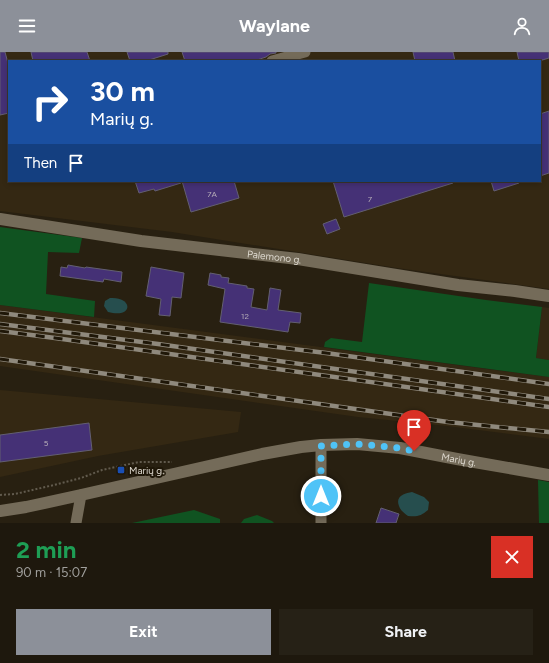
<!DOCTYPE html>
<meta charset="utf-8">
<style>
body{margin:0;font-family:Figtree,sans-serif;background:#262116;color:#f1f3f6;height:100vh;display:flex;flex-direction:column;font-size:15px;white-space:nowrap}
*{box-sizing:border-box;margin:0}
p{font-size:13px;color:#a1a09d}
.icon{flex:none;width:22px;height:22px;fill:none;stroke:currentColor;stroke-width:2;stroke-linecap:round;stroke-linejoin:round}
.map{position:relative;height:471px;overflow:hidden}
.details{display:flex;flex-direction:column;background:#1e180d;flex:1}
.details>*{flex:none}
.banner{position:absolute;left:8px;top:8px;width:533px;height:122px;border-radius:0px;box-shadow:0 2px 6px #0003,0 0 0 1px #3c372e;background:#1a4fa0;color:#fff;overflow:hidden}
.pin{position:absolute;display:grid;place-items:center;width:34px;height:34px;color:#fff;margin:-41px -17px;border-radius:50% 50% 50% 0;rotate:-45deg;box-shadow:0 0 4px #0007}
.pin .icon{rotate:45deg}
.me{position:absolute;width:44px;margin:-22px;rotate:0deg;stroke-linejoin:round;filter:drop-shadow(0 0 3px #0008)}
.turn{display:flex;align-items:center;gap:14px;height:84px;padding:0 16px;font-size:18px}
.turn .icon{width:52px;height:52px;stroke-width:2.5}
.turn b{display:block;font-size:28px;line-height:34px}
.then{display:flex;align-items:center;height:38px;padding:0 16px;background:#0003;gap:8px;font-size:15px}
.round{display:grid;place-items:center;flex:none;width:42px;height:42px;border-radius:0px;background:#262116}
.head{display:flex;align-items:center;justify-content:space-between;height:68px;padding:0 16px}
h1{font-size:24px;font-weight:700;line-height:30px;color:#1e9e55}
.action{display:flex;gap:8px;margin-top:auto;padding:8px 16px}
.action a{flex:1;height:46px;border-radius:0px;background:#8c9099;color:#fff;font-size:16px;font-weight:700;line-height:46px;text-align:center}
.action a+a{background:#262116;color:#f1f3f6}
header{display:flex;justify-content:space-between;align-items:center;height:52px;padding:0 16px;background:#8c9099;color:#fff;font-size:18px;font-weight:700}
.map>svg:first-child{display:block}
.built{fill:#342813;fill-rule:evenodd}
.green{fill:#105321}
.water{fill:#264e4e}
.building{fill:#453176;stroke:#635f71}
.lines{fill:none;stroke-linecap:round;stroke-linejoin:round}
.path{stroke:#625b4e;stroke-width:2;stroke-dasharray:2 2;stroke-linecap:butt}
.street{stroke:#746b59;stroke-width:11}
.secondary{stroke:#746b59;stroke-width:12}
.rail-casing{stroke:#8f897d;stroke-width:4.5}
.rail{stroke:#1f1708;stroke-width:3;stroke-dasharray:9;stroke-linecap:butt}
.route{stroke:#4fc3f7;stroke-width:7;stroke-dasharray:0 12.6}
.transit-dot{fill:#1a4fb4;stroke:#1f1708;stroke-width:1.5}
.labels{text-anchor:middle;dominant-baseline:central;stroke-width:4;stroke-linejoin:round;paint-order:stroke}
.number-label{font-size:8px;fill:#b8afb9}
.street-label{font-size:10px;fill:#ded9cf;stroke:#1f1708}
.poi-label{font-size:10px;fill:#ded9cf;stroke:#1f1708;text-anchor:start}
</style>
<header><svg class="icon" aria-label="menu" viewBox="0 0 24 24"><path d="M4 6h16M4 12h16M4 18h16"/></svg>Waylane<svg class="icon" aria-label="person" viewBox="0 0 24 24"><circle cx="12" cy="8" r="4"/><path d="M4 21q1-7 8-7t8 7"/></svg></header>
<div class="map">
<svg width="549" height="471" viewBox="0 0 549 471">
<rect width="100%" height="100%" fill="#282011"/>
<!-- built -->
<g class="built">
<path d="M0,0H549V237L397,216L172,180L0,159ZM9,9H540V129H9Z"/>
<path d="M0,253L549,325V387L447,374L358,365L0,314Z"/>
<path d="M542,255L549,256V308L536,306Z"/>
<path d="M0,338L241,360L238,380L98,404L0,425Z"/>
</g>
<!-- green -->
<g class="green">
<path d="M0,175L82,186L79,201L48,200L46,242L95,249L94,265L0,253Z"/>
<path d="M369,231L486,248L542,255L536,306L549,308V325L324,295L325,290L331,286L362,290Z"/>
<path d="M538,428L549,430V471H539Z"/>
<path d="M194,458L220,467V471H132Z"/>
<path d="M257,463L272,469L274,471H241L244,467Z"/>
</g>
<!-- water -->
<g class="water">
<path d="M110,246C133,244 134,267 108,260L104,254L105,249Z"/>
<path d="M412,440L424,445L429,450L428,458C421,464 417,465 408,464C405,462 400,458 399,454C395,444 405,441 412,440Z"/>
</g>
<!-- building -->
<g class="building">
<path d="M0,0H5L9,15V61L0,63Z"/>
<path d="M31,0H87L90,9H33Z"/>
<path d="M127,0H168V2L146,9H130Z"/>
<path d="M182,0H276V1L270,2L266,5L254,9H185Z"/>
<path d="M413,0H453L455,9H415Z"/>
<path d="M517,0H549V6L539,9H519Z"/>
<path d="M549,59V121L540,124V62Z"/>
<path d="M135,129H181V131L155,139L154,137L139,141Z"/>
<path d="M182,129H234L239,146L191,160Z"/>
<path d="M333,129H452L453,131L344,165Z"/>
<path d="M491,129H518L519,131L494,139Z"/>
<path d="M336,167L340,177L327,182L323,172Z"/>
<path d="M68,213L85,216L86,215L122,220L121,230L104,227L103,230L60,224L61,215L67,216Z"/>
<path d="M151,215L184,221L181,246L172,245L170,264L159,263L161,247L146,244Z"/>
<path d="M210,221L221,223V225L229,226L228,231L247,234V236L254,237L251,255L267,258L270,236L281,238L278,258L301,261L300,271L290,270L288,280L220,270L225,237L208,233Z"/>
<path d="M89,371L92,398L0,410V383Z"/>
<path d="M381,456L399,462L396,471H376Z"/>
</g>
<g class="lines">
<!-- path -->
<path class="path" d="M0,443L15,442L54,433L81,426L102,418L139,410H172"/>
<!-- street -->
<g class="street">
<path d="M272,9L305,0"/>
<path d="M76,471L81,443"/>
<path d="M321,471V393"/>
</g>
<!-- secondary -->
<g class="secondary">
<path id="s1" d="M0,167L141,189L298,207L458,233L515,239L549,244"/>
<path id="s2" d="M0,459L26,455L81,443L262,402L301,395L321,393L357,392L400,396L457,407L549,423"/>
</g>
<!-- rail casing -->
<g class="rail-casing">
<g id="rail">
<path d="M0,261L326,301L549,332"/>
<path d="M0,272L158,292L549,347"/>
<path d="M0,279L55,286L549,355"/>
<path d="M0,307L448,370L549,380"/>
</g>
</g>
<!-- rail -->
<use href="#rail" class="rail"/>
</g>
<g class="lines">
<!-- route -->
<path class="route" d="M321,444V394L357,392L400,396L414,399"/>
</g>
<!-- markers -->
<rect class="transit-dot" x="117" y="414" width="8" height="8" rx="2"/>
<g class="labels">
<!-- number labels -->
<g class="number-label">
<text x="212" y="142">7A</text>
<text x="370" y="147">7</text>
<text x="245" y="264">12</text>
<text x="46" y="391">5</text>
</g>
<!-- street labels -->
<g class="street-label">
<text stroke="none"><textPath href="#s1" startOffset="277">Palemono g.</textPath></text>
<text stroke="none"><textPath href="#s2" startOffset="467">Marių g.</textPath></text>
</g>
<!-- poi labels -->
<g class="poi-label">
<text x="129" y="418">Marių g.</text>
</g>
</g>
</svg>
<div class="pin" style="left:414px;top:399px;background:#d93025"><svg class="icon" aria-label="arrive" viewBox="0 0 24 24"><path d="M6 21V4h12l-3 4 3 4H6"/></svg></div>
<svg class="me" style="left:321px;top:444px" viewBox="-20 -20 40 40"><circle r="17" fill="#4fc3f7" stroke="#fff" stroke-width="3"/><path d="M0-11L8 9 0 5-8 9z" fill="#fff"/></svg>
<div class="banner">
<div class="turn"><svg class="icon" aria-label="right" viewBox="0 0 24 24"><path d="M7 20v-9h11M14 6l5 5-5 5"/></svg><div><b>30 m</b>Marių g.</div></div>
<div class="then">Then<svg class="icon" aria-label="arrive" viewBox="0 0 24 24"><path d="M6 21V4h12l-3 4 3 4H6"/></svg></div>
</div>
</div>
<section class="details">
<div class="head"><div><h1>2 min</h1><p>90 m · 15:07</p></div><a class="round" style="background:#d93025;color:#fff"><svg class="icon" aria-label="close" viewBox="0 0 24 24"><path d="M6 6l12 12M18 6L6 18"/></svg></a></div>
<div class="action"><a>Exit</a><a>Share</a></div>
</section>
